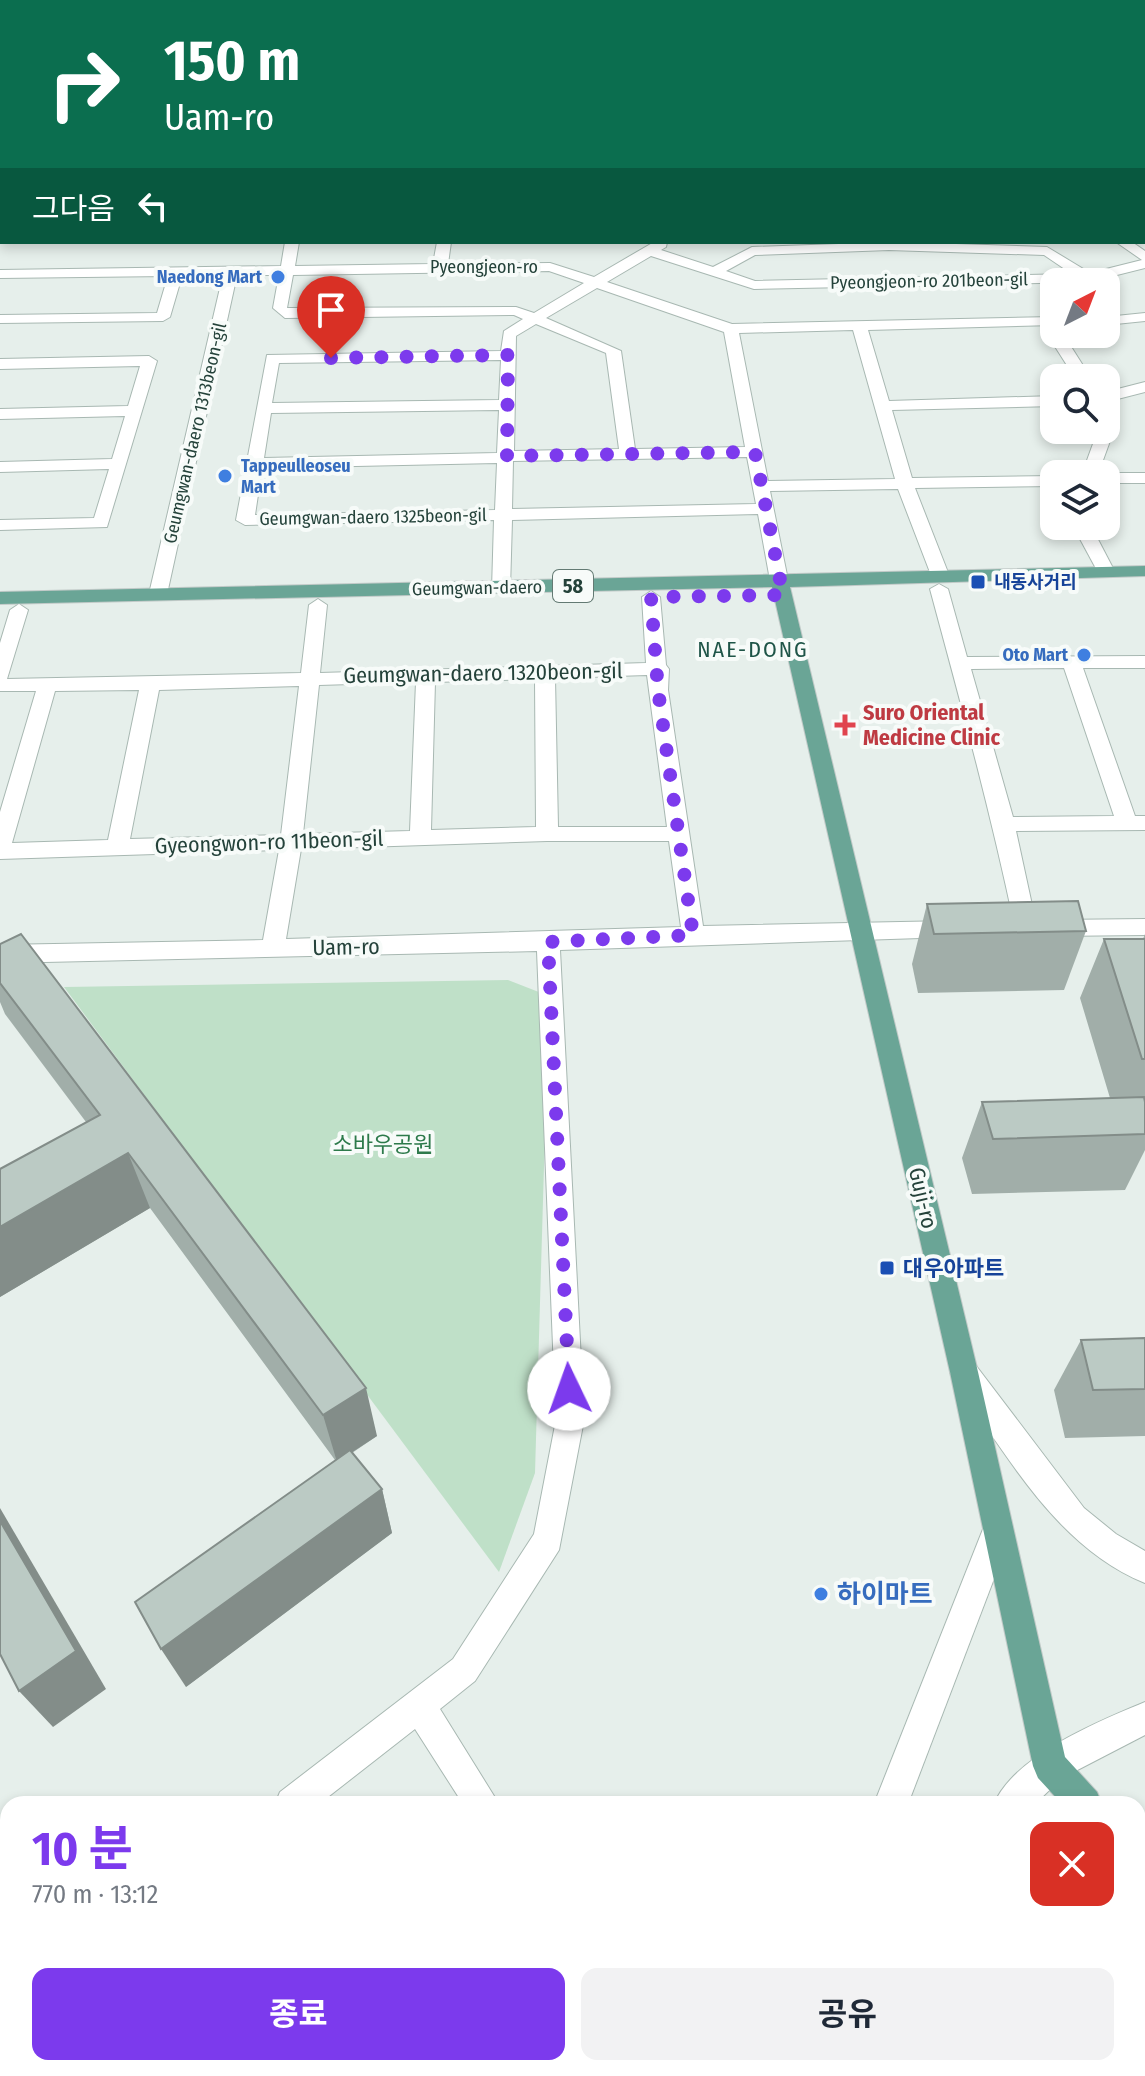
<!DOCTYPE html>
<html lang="ko">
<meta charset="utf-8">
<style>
body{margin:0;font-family:"Fira Sans Condensed","Noto Sans KR",sans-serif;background:#f2f2f3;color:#1f2937;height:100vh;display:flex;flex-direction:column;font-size:30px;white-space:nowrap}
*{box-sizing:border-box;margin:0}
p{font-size:26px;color:#747a83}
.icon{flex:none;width:44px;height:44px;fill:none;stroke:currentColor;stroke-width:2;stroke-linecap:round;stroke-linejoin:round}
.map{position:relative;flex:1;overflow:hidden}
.side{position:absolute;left:0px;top:1796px;width:1146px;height:280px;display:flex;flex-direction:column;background:#fff;border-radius:24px 24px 0 0;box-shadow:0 4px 12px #0003}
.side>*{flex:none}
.banner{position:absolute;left:0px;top:0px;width:1146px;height:244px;box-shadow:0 4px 12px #0003;background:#0b6e4f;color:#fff;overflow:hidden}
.needle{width:52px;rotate:42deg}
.tools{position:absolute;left:1040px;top:268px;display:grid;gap:16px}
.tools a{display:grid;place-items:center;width:80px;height:80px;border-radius:16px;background:#fff;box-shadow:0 4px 12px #0003;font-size:40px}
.pin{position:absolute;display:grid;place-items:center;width:68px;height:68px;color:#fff;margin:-82px -34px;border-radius:50% 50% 50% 0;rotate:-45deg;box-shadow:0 0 8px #0007}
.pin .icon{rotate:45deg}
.me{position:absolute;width:88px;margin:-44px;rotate:357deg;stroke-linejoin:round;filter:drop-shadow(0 0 6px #0008)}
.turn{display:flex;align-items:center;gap:28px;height:168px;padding:0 32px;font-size:36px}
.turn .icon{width:104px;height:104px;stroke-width:2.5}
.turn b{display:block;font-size:56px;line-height:68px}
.then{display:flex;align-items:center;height:76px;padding:0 32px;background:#0003;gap:16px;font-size:30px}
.round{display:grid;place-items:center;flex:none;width:84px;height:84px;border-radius:16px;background:#f2f2f3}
.headline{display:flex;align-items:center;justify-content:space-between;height:136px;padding:0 32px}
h1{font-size:48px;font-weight:700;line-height:60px;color:#7c3aed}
.primary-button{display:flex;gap:16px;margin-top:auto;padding:16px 32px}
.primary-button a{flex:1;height:92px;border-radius:16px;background:#7c3aed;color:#fff;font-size:32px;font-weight:700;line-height:92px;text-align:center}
.primary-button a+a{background:#f2f2f3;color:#1f2937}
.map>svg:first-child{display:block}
.green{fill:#bfe0c8}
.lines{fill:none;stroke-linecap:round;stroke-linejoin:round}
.minor-casing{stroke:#a8b8b2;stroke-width:2}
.major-casing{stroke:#c2cac8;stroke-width:2}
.minor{fill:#fff;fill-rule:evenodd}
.major{fill:#6aa596;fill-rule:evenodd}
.wall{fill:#a1aea9}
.shaded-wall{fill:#838d89}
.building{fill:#bbcac4;stroke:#838d89;stroke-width:2}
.route{stroke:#7c3aed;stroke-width:14;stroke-dasharray:0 25.2}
.shop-dot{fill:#3f7fe0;stroke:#f7fbf9;stroke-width:3}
.transit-dot{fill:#1a4fb4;stroke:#f7fbf9;stroke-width:3}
.health-dot{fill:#e0444e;stroke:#f7fbf9;stroke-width:3}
.labels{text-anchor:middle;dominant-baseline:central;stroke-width:8;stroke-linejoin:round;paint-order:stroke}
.far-street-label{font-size:18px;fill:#24423a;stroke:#f7fbf9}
.far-shop-label{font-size:18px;font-weight:bold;fill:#366cbe;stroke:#f7fbf9;text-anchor:end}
.far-transit-label{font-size:18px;font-weight:bold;fill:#164399;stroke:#f7fbf9;text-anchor:start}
.shield{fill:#f7fbf9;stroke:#637a73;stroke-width:2}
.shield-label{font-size:20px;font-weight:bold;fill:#24423a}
.far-quarter-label{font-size:22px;letter-spacing:2px;fill:#1f5548;stroke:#f7fbf9}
.street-label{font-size:22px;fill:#24423a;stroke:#f7fbf9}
.health-label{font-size:22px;font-weight:bold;fill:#be3a42;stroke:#f7fbf9;text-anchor:start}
.park-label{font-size:22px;fill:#2d7a4b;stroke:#f7fbf9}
.transit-label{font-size:22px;font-weight:bold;fill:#164399;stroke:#f7fbf9;text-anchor:start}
.near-shop-label{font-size:26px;font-weight:bold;fill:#366cbe;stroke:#f7fbf9;text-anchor:start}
</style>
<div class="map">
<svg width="1145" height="2076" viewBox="0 0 1145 2076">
<rect width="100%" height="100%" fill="#e6efeb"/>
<!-- green -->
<g class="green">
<path d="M0,0H442L2,2V15Z"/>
<path d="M622,0H1145V3L667,2Z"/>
<path d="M508,980L549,996L535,1473L499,1572L64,987Z"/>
</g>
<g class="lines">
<!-- minor casing -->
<g class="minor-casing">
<g id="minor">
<rect x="0" y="161" width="2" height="8"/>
<rect x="1144" y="189" width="1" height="12"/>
<path d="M285,242H299L295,266L433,264L437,242H451L448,264L550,263L594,277L654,242H667L666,247L661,250L713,267L752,247L894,242L1047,247L1090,273L1142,260L1116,242H1132L1145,251V268L1089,282L754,289L651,256L607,282L732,324L1054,317V325L868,330L889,401L1054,396V406L892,410L912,478L1054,476V486L915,488L949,575L940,580L931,575L898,489L770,491L788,580L779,585L770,580L758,514L512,520L510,589L501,594L492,589L494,520L245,525L236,520L267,355L501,351L504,331L523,319L514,315L285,318L273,308L279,275H237L167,594L158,600L152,598L149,594L223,275L182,276L170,317L163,321L0,323V315L157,313L168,276L0,278V270L281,266ZM889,250L1044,255L1072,274L755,281L726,271L755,255ZM549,271L584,283L534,313L516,307L287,308L293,275ZM597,288L724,332L745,447L635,449L621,351L546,318ZM536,324L606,353L619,449L514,451L516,336ZM853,330L895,479L768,481L739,333ZM501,360L499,400L272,403L279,363ZM499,410L497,453L264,458L271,413ZM747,457L756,504L512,509L513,461ZM497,463L495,510L255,515L262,468Z"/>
<path d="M1145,313V321L1106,325V317Z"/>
<path d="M1054,330V334H1063L1091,378H1075L1047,334Z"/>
<path d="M149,356L157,361L107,527L0,530V520L94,518L109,469L0,472V462L112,459L125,416L0,419V409L128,406L140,366L0,369V359Z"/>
<path d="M1145,382V392L1106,402V392Z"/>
<path d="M1106,425L1114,430L1098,474H1082L1098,430H1106Z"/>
<path d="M1106,473H1145V483H1106V474H1102Z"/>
<path d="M1073,526H1091L1115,572L1112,576H1100Z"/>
<path d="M939,584L948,589L967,657L1145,656V668H1083L1135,816H1145V830L1016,831L1037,928L1034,934L1026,936L1018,934L1015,928C991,813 960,700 930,589ZM1064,668L1114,816L1013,817L971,669Z"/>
<path d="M651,591L660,597L666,665L669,669L668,690L703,926L951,921L959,923L962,929L959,935L951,937L560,950L584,1420L559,1550L475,1681L440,1709L499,1804H463L415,1729L319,1804H275L280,1792L453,1659L534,1534L556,1420L537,951L0,963V945L263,940L279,850L0,859V812L36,691H0V643L10,610L19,604L28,610L7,679L301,673L309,605L318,599L327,605L320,673L646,663L642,597ZM647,675L667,827H558L555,678ZM535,679L536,827L431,830L435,682ZM416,682L410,831L303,834L319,685ZM299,686L281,835L130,839L159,690ZM139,690L108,840L12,843L55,691ZM547,841H669L681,927L286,939L301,849Z"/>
<path d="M1145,919V935L1055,936L1047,934L1044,928L1047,922L1055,920Z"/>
<path d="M964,1359L974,1363L1084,1508L1116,1534L1145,1551V1583C1056,1547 1008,1455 954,1381L950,1372L954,1363Z"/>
<path d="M998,1514L1009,1519L1013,1529L908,1804H874L987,1519Z"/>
<path d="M1145,1702V1735L1062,1778L1035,1804H994C1014,1756 1099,1721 1145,1702Z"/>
<path d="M1138,1964L1145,1967V2003L1138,2000Z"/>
<path d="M8,2006V2046L0,2049V2009Z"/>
<path d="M631,2068H670L674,2076H635Z"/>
<path d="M718,2068H760L756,2076H714Z"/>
</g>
</g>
<!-- major casing -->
<g class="major-casing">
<g id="major">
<path d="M1145,566V576L790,587L978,1372L1065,1757L1097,1792L1102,1804H1062L1038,1778L1033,1766L950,1372L772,587L0,604V592Z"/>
<path d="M1138,1843L1145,1846V1885L1138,1882Z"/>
</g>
</g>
<!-- minor -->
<use href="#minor" class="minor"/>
<!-- major -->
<use href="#major" class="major"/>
</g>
<!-- wall -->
<g class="wall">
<path d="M1144,74H1145V140L1144,139Z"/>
<path d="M1144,200H1145V243L1144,242Z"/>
<path d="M927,904L1086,931L1064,990L918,993L912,964Z"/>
<path d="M1145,934V1150L1125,1190L972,1194L962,1158L982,1102L1110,1098L1080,998L1104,939H1143Z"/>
<path d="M0,944L377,1436L352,1453L382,1489L392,1533L186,1687L335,1460L150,1208L0,1297V1169L86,1122L5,1014L0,1002Z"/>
<path d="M1145,1338V1436L1065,1438L1054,1390L1081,1340Z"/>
<path d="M898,2068H1033L1040,2076H890Z"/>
</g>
<!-- shaded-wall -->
<g class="shaded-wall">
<path d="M128,1153L150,1208L0,1297V1227Z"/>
<path d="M366,1388L377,1436L337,1462L323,1415Z"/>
<path d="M382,1489L392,1533L186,1687L161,1649Z"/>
<path d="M0,1508L106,1689L53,1727L19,1691L0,1521Z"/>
</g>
<!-- building -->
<g class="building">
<path d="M1144,74H1145V103L1144,102Z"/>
<path d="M1078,901L1086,931L934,934L927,904Z"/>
<path d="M21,934L366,1388L323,1415L128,1153L0,1227V1169L100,1115L0,983V944Z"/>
<path d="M1104,939H1145V1059H1142Z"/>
<path d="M1144,1097L1145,1102V1134L993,1139L982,1102Z"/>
<path d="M1145,1338V1389L1093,1390L1081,1340Z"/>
<path d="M350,1450L382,1489L161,1649L135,1602Z"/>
<path d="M0,1521L76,1651L19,1691L0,1654Z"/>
<path d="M902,2068H1033L1040,2076H894Z"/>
</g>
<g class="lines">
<!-- route -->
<path class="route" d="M331,358L508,355L507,456L755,452L783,595L651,597L658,690L693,935L548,942L569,1389"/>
</g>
<!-- markers -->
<g class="shop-dot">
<circle cx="278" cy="277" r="8"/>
<circle cx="225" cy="476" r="8"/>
<circle cx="1084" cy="655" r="8"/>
<circle cx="821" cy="1594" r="8"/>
</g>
<g class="transit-dot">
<rect x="970" y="574" width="16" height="16" rx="4"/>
<rect x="879" y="1260" width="16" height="16" rx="4"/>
</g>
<path class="health-dot" d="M841 713h8v8h8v8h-8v8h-8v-8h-8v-8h8z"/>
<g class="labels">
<!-- far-street labels -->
<g class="far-street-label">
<text x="484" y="267">Pyeongjeon-ro</text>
<text transform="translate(929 281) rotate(-1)">Pyeongjeon-ro 201beon-gil</text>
<text transform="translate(195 433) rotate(-77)">Geumgwan-daero 1313beon-gil</text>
<text transform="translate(373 517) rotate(-1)">Geumgwan-daero 1325beon-gil</text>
<text transform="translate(477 588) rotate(-1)">Geumgwan-daero</text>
</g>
<!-- far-shop labels -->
<g class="far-shop-label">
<text x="262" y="277">Naedong Mart</text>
<text x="241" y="466" text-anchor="start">Tappeulleoseu<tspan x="241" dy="21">Mart</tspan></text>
<text x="1068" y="655">Oto Mart</text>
</g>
<!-- far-transit labels -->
<g class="far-transit-label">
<text x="994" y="582">내동사거리</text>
</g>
<!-- shield labels -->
<rect class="shield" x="553" y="570" width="40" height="32" rx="6"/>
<g class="shield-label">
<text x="573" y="586">58</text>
</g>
<!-- far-quarter labels -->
<g class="far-quarter-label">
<text x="753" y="649">NAE-DONG</text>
</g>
<!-- street labels -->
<g class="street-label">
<text transform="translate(483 673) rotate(-1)">Geumgwan-daero 1320beon-gil</text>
<text transform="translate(269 842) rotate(-2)">Gyeongwon-ro 11beon-gil</text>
<text transform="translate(346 947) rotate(-1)">Uam-ro</text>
<text transform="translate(923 1198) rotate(77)">Guji-ro</text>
</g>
<!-- health labels -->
<g class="health-label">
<text x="863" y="712">Suro Oriental<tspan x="863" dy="25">Medicine Clinic</tspan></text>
</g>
<!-- park labels -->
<g class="park-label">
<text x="383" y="1144">소바우공원</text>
</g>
<!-- transit labels -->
<g class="transit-label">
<text x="903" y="1268">대우아파트</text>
</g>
<!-- near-shop labels -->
<g class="near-shop-label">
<text x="837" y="1594">하이마트</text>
</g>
</g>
</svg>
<div class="tools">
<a><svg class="needle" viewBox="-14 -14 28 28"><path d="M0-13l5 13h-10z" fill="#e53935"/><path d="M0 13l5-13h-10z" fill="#747a83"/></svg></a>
<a><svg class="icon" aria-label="search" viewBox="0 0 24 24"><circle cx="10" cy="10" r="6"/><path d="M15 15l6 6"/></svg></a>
<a><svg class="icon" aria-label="layers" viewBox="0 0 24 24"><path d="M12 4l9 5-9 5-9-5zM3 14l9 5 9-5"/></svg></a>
</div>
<div class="pin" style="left:331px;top:358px;background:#d93025"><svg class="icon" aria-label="arrive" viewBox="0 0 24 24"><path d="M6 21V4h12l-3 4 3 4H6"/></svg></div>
<svg class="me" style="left:569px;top:1389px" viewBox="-20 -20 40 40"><circle r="19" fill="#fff"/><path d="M0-13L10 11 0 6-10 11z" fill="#7c3aed"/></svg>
<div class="banner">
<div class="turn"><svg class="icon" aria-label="right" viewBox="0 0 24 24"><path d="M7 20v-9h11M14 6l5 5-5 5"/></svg><div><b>150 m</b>Uam-ro</div></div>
<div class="then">그다음<svg class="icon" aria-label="left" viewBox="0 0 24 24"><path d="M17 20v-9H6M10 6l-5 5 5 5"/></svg></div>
</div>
<section class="side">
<div class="headline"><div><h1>10 분</h1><p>770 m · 13:12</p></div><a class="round" style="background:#d93025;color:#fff"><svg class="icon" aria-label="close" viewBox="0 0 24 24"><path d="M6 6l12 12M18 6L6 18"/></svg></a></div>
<div class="primary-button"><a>종료</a><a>공유</a></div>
</section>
</div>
